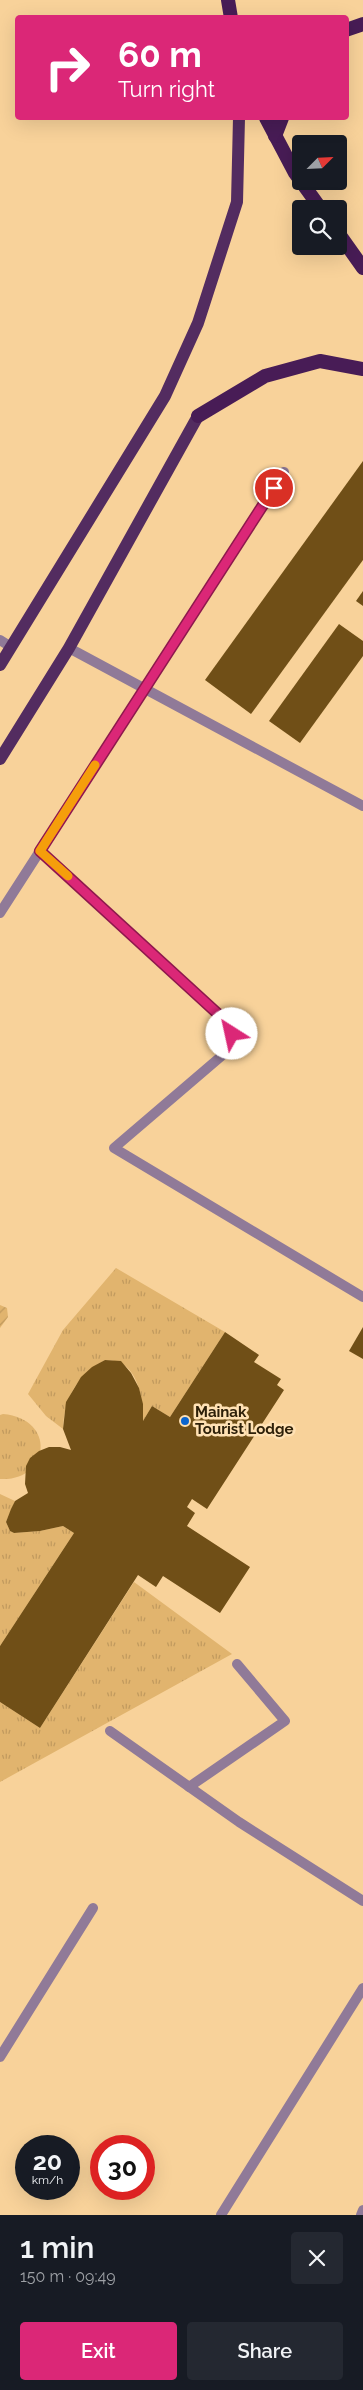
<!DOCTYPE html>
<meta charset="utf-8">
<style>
body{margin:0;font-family:Raleway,sans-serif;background:#242831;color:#f1f3f6;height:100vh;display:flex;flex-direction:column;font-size:19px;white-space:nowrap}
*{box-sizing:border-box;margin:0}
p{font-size:16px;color:#9ea1a6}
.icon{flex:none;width:28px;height:28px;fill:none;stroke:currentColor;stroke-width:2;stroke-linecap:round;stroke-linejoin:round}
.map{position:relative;height:2215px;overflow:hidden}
.drawer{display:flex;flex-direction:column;background:#171b24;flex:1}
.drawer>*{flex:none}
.hud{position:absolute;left:15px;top:15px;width:334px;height:105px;border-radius:5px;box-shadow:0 5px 20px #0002;background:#db2777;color:#fff;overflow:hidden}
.needle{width:32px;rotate:66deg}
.buttons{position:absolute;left:292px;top:135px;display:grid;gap:10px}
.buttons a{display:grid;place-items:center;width:55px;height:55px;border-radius:5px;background:#171b24;box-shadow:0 5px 20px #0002;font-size:25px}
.speed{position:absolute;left:15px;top:2135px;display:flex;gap:10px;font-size:25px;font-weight:700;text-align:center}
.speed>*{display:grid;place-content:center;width:65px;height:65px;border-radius:50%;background:#171b24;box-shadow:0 5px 20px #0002;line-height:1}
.speed small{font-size:12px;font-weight:400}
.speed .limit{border:8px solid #d22;background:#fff;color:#111}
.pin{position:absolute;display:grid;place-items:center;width:42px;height:42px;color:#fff;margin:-21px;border:2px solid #fff;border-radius:50%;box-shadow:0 1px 5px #0007}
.me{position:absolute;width:55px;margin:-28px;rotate:325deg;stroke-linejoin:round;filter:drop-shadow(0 0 4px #0008)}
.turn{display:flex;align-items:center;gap:18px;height:105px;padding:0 20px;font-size:22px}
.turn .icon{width:65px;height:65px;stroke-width:2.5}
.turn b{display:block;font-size:35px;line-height:42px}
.round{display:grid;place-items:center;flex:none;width:52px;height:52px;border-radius:5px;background:#242831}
.head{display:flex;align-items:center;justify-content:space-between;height:85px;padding:0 20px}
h1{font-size:30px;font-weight:600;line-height:38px}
.button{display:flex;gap:10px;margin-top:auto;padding:10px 20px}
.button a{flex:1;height:58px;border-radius:5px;background:#db2777;color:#fff;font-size:20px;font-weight:600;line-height:58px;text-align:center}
.button a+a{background:#242831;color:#f1f3f6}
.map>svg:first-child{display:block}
.grass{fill:url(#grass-tufts)}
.garden{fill:url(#garden-furrows)}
.building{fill:#704f17}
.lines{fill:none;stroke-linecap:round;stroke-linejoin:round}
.minor{stroke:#907a98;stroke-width:10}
.primary{stroke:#532c60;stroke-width:12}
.trunk{stroke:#481c56;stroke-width:14}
.route-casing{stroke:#8e194d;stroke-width:12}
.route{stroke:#db2777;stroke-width:9}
.slow{stroke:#f59e0b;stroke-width:9}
.poi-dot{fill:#0b65ce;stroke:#ffe1b4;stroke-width:2}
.labels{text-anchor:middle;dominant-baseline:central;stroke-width:5;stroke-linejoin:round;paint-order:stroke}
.poi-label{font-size:15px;font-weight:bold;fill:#2e2009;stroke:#ffe1b4;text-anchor:start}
</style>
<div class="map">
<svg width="363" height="2215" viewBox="0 0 363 2215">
<defs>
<pattern id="grass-tufts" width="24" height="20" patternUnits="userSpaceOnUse" patternTransform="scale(1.25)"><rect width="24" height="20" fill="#e1b46e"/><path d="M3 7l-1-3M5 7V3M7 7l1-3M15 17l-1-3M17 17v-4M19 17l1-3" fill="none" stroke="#c19a5e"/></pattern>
<pattern id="garden-furrows" width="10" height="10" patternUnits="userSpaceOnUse" patternTransform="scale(1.25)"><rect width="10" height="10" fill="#e1b46e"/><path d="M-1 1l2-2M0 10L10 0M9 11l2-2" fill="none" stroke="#c19a5e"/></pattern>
</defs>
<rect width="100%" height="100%" fill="#f8d29a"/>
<!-- grass -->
<g class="grass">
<path d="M116,1268L225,1332L170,1417L152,1406L143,1421C143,1396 137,1358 105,1360C77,1375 64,1398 63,1429L46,1416L28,1394L63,1330Z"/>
<path d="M3,1414C58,1419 49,1482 0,1479V1415Z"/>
<path d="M0,1494L15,1501L6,1522L10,1531L14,1533L40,1531L63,1526L74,1533L0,1646Z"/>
<path d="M134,1582L232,1654L0,1782V1702L40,1728Z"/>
</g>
<!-- garden -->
<path class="garden" d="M0,1305L7,1308L8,1317L0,1328Z"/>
<!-- building -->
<g class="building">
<path d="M363,461V560L251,714L205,680Z"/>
<path d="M363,591V606L356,601Z"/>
<path d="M339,624L363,641V656L300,743L269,721Z"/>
<path d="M363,1327V1359L349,1351Z"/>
<path d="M225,1332L259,1355L254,1362L281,1379L277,1385L284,1390L207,1509L192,1499L187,1507L195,1513L187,1526L250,1567L220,1613L163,1576L156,1587L138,1575L40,1728L0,1702V1646L74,1533L63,1526L40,1531L14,1533L10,1531L6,1522L11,1509L15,1501L28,1493L25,1484L26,1466L30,1458L39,1451L49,1447H60L71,1450L63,1429L66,1402L81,1377L92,1367L105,1360L121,1361L131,1373L139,1388L143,1404V1421L152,1406L170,1417Z"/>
</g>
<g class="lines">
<!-- minor -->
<g class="minor">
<path d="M0,640L11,647"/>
<path d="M69,648L363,806"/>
<path d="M40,851L229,1024C233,1036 231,1044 225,1053L114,1148L363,1297"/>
<path d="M0,913L284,472"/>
<path d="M110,1731L239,1822L363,1901"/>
<path d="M189,1787L285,1721L237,1664"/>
<path d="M0,2057L93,1908"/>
<path d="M221,2215L363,1988"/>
<path d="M361,2215L363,2210"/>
</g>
<!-- primary -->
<g class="primary">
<path d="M0,665L165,396L198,323L237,202L239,118"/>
<path d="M0,759L69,648L198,416"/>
</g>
<!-- trunk -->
<g class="trunk">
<path d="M228,0L231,18"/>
<path d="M346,30L363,24"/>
<path d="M266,118L295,173L321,209"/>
<path d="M275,136L282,118"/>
<path d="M339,234L363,268"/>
<path d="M198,416L265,376L320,361L363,369"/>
</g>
</g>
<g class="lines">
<!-- route casing -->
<g class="route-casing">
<path id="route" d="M232,1034L229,1024L40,851L274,488"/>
</g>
<!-- route -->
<use href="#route" class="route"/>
<!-- slow -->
<path class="slow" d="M68,876L40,851L95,765"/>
</g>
<!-- markers -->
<circle class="poi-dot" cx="185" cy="1421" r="5"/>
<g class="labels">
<!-- poi labels -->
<g class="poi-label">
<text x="195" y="1412">Mainak<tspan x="195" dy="17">Tourist Lodge</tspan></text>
</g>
</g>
</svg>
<div class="buttons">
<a><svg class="needle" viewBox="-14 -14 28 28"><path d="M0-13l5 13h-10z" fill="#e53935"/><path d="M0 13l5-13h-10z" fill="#9ea1a6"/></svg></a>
<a><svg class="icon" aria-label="search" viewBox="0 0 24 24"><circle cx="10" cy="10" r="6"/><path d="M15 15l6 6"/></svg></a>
</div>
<div class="speed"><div>20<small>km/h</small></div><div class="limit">30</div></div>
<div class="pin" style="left:274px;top:488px;background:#d93025"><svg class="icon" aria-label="arrive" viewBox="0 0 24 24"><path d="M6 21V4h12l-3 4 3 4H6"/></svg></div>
<svg class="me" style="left:232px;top:1034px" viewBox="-20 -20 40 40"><circle r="19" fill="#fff"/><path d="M0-13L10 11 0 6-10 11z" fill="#db2777"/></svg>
<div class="hud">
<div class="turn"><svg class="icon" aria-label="right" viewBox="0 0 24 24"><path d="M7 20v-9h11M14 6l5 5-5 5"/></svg><div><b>60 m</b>Turn right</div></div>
</div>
</div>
<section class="drawer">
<div class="head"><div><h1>1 min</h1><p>150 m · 09:49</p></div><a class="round"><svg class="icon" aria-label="close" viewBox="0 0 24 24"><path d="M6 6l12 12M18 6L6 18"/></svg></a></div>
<div class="button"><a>Exit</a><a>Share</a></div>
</section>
